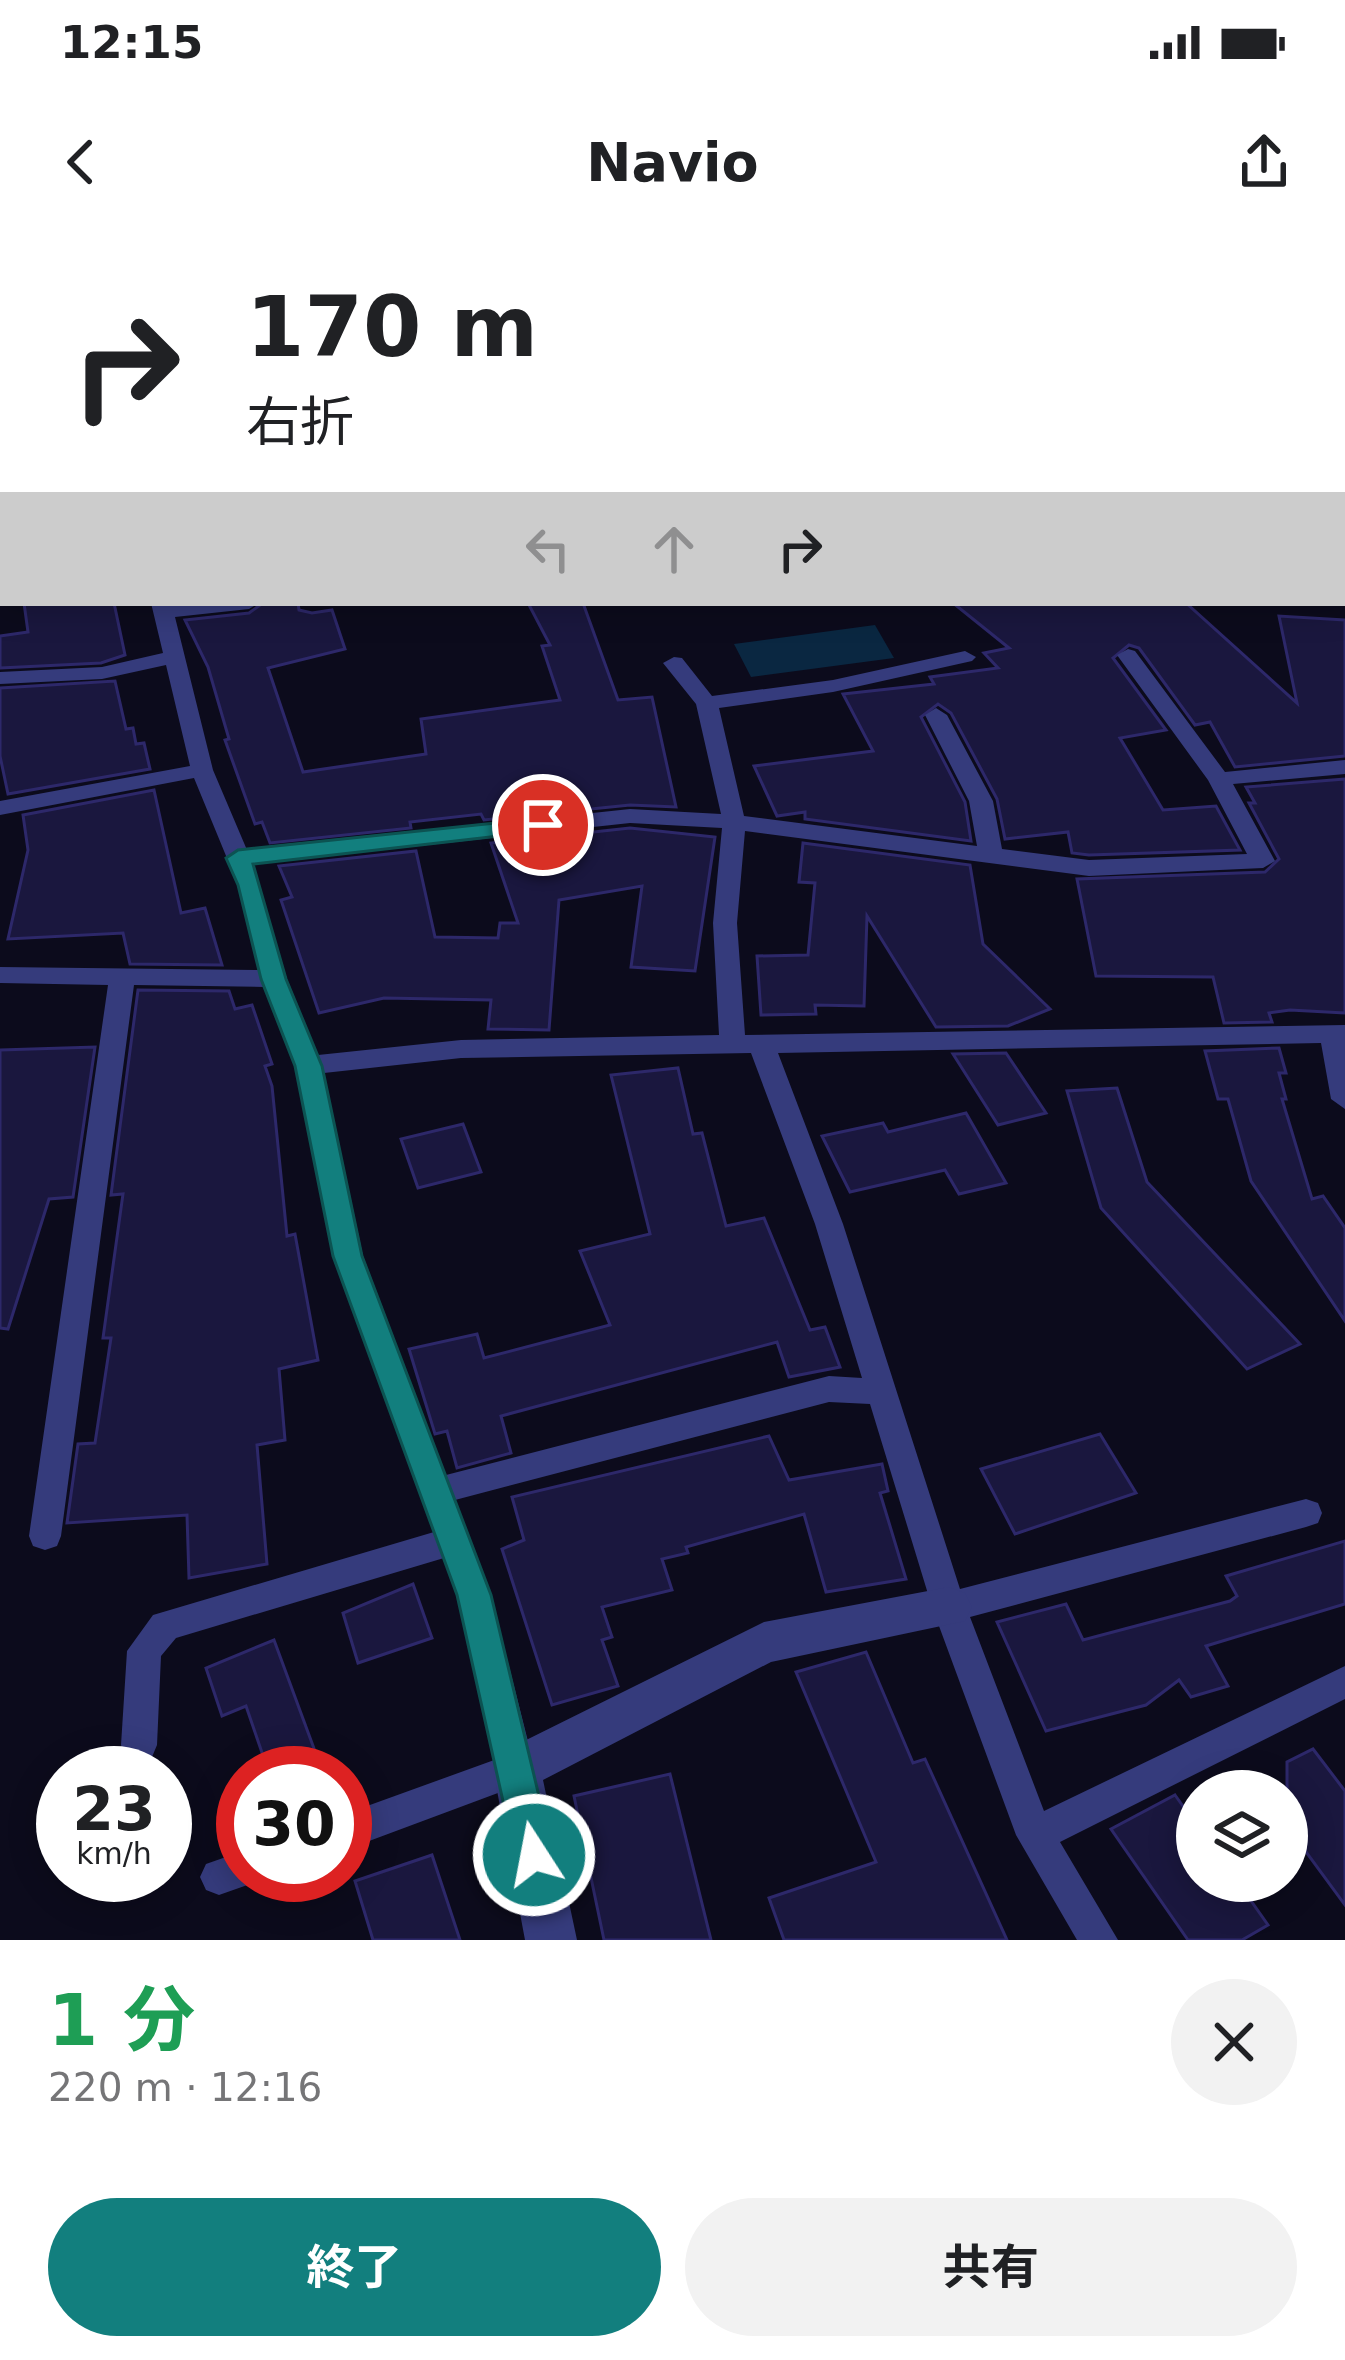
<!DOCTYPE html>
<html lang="ja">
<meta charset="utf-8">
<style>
body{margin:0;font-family:"DejaVu Sans","Noto Sans JP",sans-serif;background:#f2f2f2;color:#202124;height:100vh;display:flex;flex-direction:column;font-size:45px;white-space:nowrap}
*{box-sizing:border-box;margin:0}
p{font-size:39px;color:#757577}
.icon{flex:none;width:66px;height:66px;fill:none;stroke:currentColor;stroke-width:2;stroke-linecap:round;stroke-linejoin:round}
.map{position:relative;height:1700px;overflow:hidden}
.details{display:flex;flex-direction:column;background:#fff;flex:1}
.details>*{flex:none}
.top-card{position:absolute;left:0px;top:0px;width:1347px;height:366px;box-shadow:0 6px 30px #0003;background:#fff;color:#202124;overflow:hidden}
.buttons{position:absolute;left:1176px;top:1530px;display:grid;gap:24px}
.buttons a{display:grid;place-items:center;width:132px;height:132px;border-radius:50%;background:#fff;box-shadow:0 6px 30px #0003;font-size:60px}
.speed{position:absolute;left:36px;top:1506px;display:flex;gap:24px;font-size:60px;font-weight:700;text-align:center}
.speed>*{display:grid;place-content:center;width:156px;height:156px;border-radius:50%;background:#fff;box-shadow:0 6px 30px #0003;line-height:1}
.speed small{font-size:30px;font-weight:400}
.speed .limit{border:18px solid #d22;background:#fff;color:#111}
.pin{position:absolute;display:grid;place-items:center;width:102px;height:102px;color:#fff;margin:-51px;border:6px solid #fff;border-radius:50%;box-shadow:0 3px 12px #0007}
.me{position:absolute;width:132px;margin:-66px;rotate:349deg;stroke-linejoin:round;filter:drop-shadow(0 0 9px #0008)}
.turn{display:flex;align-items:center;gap:42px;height:252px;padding:0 48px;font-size:54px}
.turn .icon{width:156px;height:156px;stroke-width:2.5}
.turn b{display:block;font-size:84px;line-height:102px}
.lanes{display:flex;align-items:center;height:114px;padding:0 48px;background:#0003;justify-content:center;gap:60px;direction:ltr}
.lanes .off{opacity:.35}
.round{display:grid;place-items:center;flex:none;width:126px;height:126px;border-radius:63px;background:#f2f2f2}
.summary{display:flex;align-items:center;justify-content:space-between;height:204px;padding:0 48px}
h1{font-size:72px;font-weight:700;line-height:90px;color:#1e9e55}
.primary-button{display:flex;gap:24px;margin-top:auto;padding:24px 48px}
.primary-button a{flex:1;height:138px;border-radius:72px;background:#127f7e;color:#fff;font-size:48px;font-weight:700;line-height:138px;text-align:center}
.primary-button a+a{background:#f2f2f2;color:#202124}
.status{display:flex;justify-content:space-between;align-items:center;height:84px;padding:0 60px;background:#fff;direction:ltr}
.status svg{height:33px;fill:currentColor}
header{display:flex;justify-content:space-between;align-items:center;height:156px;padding:0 48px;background:#fff;font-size:54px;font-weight:700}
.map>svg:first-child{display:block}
.green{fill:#0e2622}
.water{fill:#0a2741}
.building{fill:#1a173e;stroke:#2d286a;stroke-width:3}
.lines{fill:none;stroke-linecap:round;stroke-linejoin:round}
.path{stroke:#2aaf96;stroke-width:4.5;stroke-dasharray:4.5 6;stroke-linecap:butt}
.lane{fill:#353b7c;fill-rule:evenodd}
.street{fill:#353b7c;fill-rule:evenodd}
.primary{fill:#a64dff;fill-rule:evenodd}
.route{fill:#127f7e;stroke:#0c5352;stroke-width:3}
</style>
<div class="status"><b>12:15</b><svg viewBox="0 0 49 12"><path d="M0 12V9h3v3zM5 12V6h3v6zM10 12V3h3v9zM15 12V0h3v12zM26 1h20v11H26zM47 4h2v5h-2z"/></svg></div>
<header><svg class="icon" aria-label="back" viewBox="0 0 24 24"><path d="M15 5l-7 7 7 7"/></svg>Navio<svg class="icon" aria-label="share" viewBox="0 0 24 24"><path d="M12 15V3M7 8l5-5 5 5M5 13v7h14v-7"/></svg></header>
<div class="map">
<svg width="1345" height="1700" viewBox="0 0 1345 1700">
<rect width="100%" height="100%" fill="#0c0b1c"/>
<!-- green -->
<path class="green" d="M0,0H713L716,3H3L0,180Z"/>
<!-- water -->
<path class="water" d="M875,385L894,418L751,437L734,404Z"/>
<!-- building -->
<g class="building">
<path d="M24,363H114L125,415L101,423L0,428V396L28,392Z"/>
<path d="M263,363H298L299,370L312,373L332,370L345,409L268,428L303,532L426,514L421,479L560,460L542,406L550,405L528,363H583L618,460L652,457L676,567L630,565L484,580L481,574L410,582L411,588L270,603L262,582L255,584L225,500L229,499L208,427L185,380L249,373Z"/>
<path d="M953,363H1186L1297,463L1279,376L1345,380V516L1235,527L1210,482L1195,485L1139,408L1129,405L1113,418L1166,490L1120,498L1163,570L1216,566L1240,610L1089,615L1072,613L1068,592L1005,599L997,559L951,473L938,464L921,477L965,562L971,601L805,579V572L777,576L754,526L873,511L843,454L934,444L930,437L998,428L984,413L1009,408Z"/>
<path d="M115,441L126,489L133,488L136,504L144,503L150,529L8,554L0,516V448Z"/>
<path d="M1345,539V773L1290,770L1269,773L1272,782L1224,783L1213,737L1096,736L1077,639L1265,632L1279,619L1249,563H1255L1246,547Z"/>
<path d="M154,550L181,673L205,668L222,725L130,724L123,693L8,699L28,610L23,575Z"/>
<path d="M630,588L715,597L695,731L631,727L642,646L559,660L549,790L488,789L491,760L384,758L319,773L281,660L292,657L279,626L416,611L435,697L498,698L500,683H518L491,603Z"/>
<path d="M803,603L970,625L983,704L1050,769L1008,786L936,787L867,676L864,766L815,765L816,774L761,775L757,716L808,715L815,643L799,642Z"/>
<path d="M138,750L229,751L235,769L252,765L272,824L265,826L272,846L287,996L295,994L318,1120L279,1129L285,1200L257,1205L267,1324L189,1338L187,1275L67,1283L78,1204L95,1203L111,1098H103L123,954L111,955Z"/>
<path d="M95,807L73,957L49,959L8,1089L0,1088V810Z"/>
<path d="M1279,808L1286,833H1279L1286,859H1282L1312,959L1323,956L1345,988V1081L1251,941L1228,859H1218L1205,811Z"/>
<path d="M1006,813L1046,873L998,885L953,814Z"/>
<path d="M678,828L693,894L702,893L726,986L764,978L810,1090L825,1087L840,1127L789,1137L777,1102L501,1176L511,1213L457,1228L447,1191L435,1194L409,1109L477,1094L484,1118L610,1085L580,1011L650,994L611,835Z"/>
<path d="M1117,848L1147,942L1300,1104L1247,1129L1101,968L1067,851Z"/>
<path d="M966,873L1006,943L959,954L945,930L850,952L822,896L883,883L888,892Z"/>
<path d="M463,884L481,932L418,948L401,899Z"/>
<path d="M1100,1194L1136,1253L1015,1294L981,1229Z"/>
<path d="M769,1196L789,1240L882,1224L888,1251L880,1253L906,1339L826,1352L804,1274L686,1307L688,1313L662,1319L672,1350L602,1367L612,1397L602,1400L618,1446L552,1465L502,1309L524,1300L512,1257Z"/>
<path d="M1345,1301V1364L1206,1406L1228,1446L1191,1457L1179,1440L1146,1465L1046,1491L997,1382L1066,1364L1083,1400L1230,1361L1237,1356L1226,1336Z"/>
<path d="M413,1344L432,1398L358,1423L343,1373Z"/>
<path d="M274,1400L323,1533H269L246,1466L222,1476L206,1428Z"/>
<path d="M866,1412L913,1523L925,1519L1007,1700H784L769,1658L876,1622L796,1432Z"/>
<path d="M1313,1509L1345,1551V1665L1287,1586V1522Z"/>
<path d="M670,1534L711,1700H604L574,1556Z"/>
<path d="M1175,1555L1197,1586V1641H1237L1268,1685L1242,1700H1188L1111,1589Z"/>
<path d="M432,1615L460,1700H373L355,1641Z"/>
</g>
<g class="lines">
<!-- path -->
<path class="path" d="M243,3L253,0"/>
<!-- lane -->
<g class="lane">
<rect x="1344" y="60" width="1" height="10"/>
<rect x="1344" y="171" width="1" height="10"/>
<path d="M151,363H259L249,369L175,377L213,530L247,610L630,569L721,574L696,464L663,423L674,417L682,418L712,456L833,440L965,411L976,417L972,421L833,452L719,468L744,576L977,606L969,561L925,475L936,468L947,475L993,561L1002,609L1089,620L1247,614L1208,540L1117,415L1128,409L1135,411L1225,532L1345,520V534L1233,544L1275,621L1263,628L1089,636L745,591L737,683L745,795L1345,785V869L1331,859L1321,803L778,813L843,984L960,1349L1306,1259L1318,1263L1322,1273L1318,1283L1306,1287L970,1377L1044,1571L1345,1426V1459L1060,1602L1118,1700H1077L1016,1595L932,1367L870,1164L829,1162L455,1260L491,1355L535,1529L530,1541L345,1610V1574L497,1519L457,1355L444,1318L176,1398L161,1416L157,1505L152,1517L139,1522L126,1517L121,1505L127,1411L153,1375L434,1292L333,1016L296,825L265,747L134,745L61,1296L57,1306L45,1310L33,1306L29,1296L108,745L0,743V727L259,730L238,645L194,538L0,575V561L190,526L166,425L102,439L0,444V432L102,427L163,413ZM630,583L722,588L713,683L719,795L461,800L318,815L287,739L253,624ZM751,813L815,984L862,1138L829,1136L446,1235L363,1016L324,833L461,818Z"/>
<path d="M243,1611V1635H259L256,1642L219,1655L206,1650L200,1637L206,1624Z"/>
</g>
<!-- street -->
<g class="street">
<path d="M1344,271L1345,272V288L1344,287Z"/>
<path d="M949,1347L965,1353L972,1367L965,1381L771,1422L543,1540L577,1700H525L493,1529L500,1513L764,1382Z"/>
</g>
<!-- primary -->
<g class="primary">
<path d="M795,0H816L818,3H797Z"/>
<path d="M3,182V197H0V183Z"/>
</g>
</g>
<!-- route -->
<path class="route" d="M543,578L555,585L551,590L253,624L286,739L322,826L362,1016L491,1355L553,1615L548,1628L534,1633L521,1628L515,1615L457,1355L333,1016L295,826L261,739L238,645L226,618L238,610Z"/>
</svg>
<div class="buttons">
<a><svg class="icon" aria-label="layers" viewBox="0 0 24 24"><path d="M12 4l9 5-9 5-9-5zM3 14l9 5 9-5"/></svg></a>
</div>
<div class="speed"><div>23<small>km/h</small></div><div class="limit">30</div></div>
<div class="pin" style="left:543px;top:585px;background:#d93025"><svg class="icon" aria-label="arrive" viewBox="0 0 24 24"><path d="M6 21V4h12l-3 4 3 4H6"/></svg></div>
<svg class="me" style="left:534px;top:1615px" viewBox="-20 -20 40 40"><circle r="17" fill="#127f7e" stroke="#fff" stroke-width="3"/><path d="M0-11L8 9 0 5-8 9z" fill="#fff"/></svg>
<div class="top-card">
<div class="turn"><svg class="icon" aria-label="right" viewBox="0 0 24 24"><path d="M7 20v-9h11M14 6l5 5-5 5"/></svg><div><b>170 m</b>右折</div></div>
<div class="lanes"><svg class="icon off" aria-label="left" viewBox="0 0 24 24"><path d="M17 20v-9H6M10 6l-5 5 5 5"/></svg><svg class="icon off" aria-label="ahead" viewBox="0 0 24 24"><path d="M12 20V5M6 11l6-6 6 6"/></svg><svg class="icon" aria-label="right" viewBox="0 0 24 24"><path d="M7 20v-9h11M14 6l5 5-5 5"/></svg></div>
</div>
</div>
<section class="details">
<div class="summary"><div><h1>1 分</h1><p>220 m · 12:16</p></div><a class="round"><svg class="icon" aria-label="close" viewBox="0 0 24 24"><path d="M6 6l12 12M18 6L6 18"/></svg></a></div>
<div class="primary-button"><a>終了</a><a>共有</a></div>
</section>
